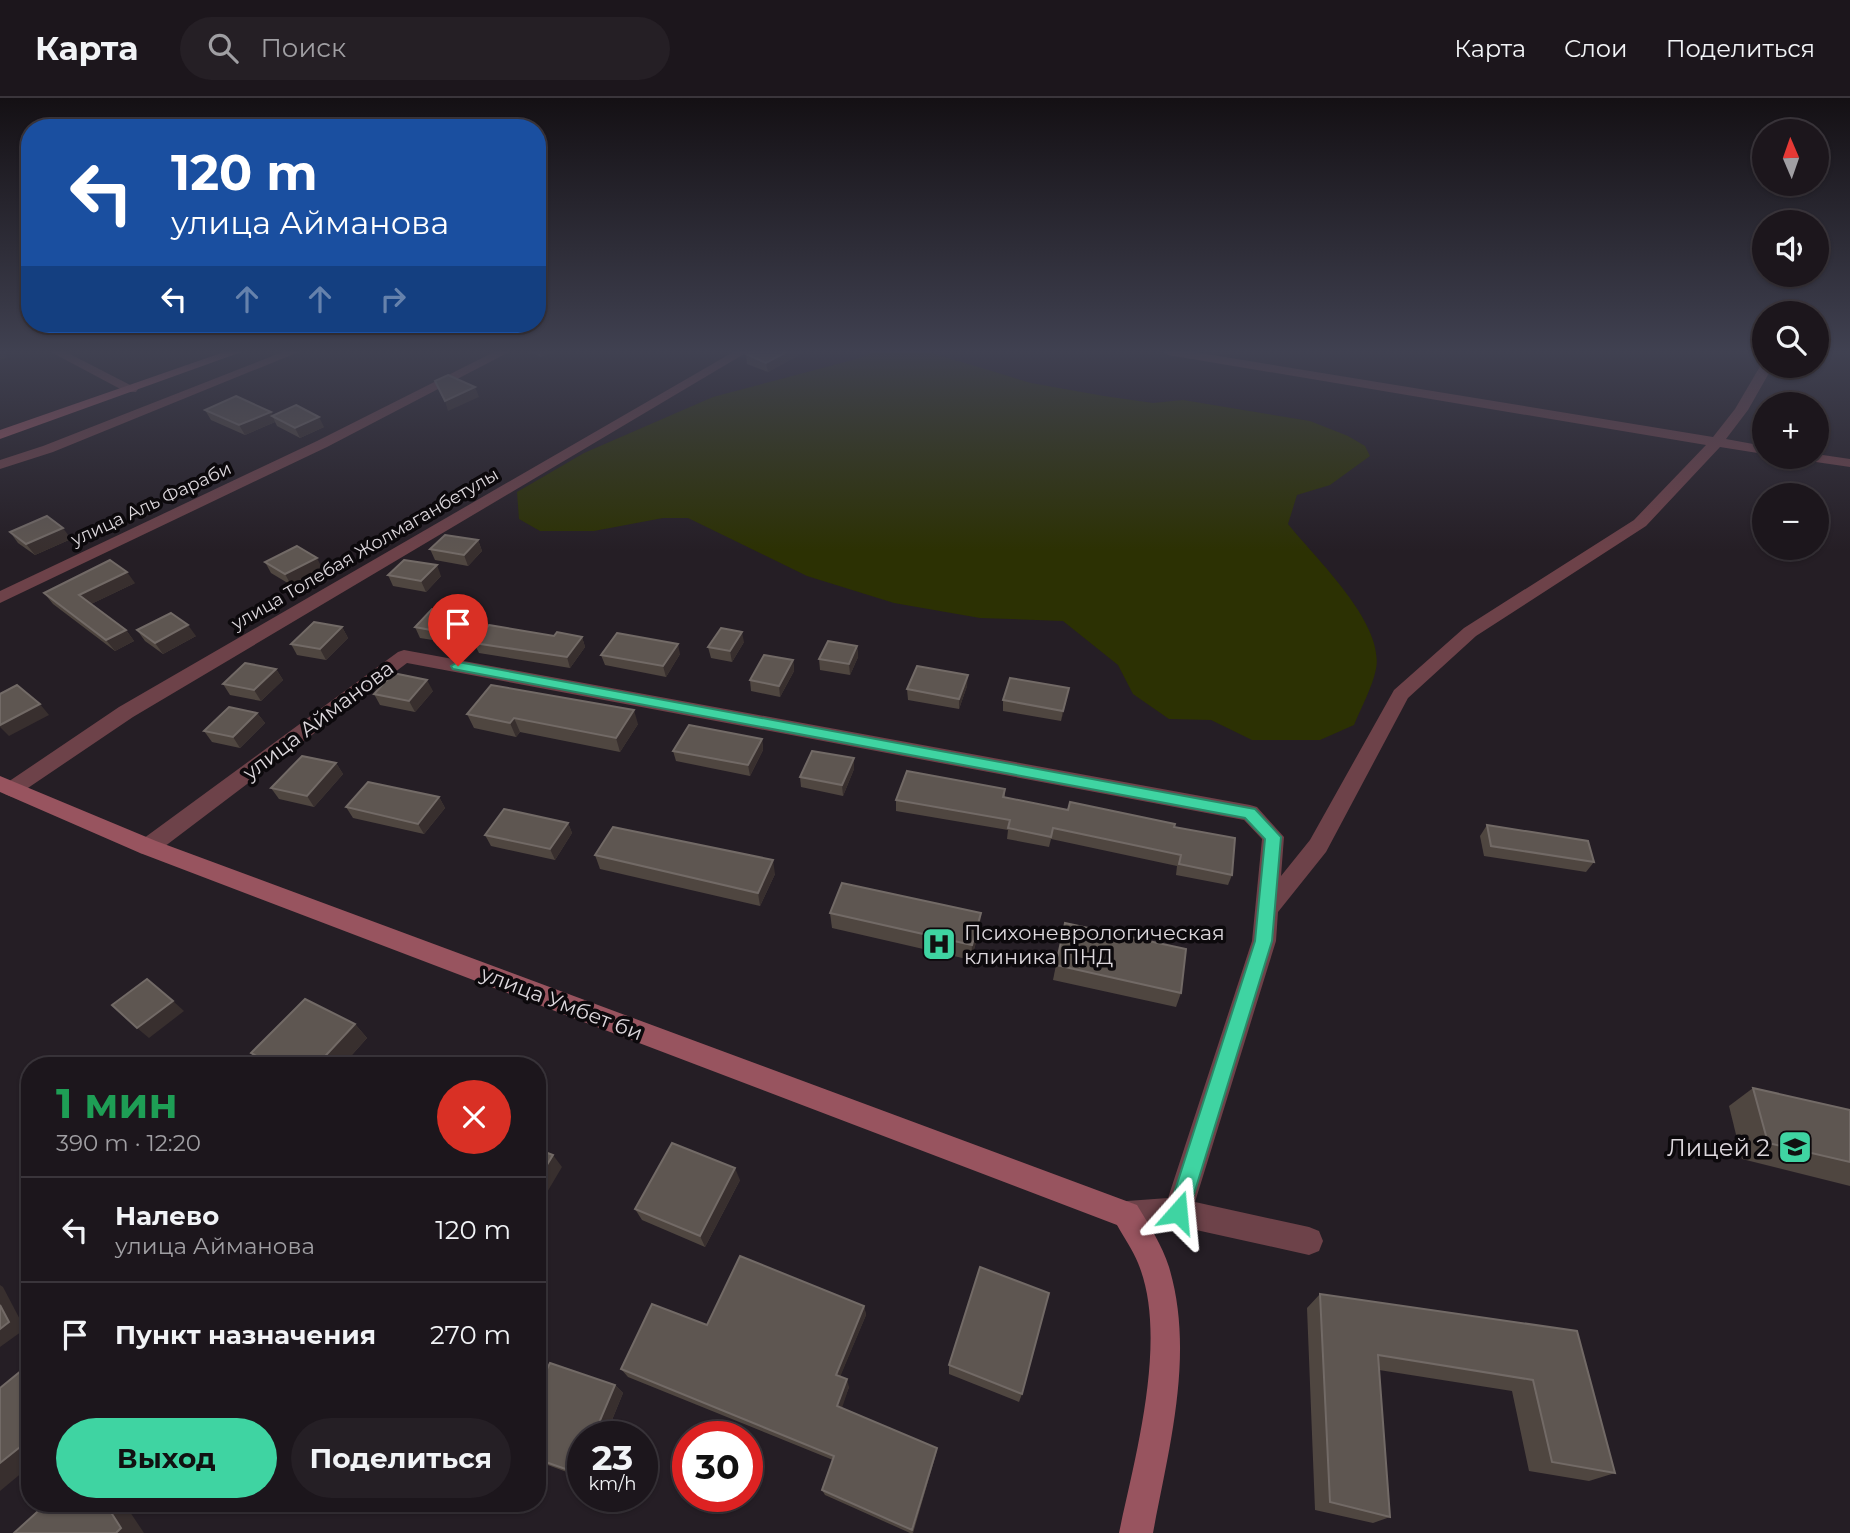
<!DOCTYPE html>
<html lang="ru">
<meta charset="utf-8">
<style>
body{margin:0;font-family:Montserrat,sans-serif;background:#251f25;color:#f1f3f6;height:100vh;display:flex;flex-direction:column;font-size:26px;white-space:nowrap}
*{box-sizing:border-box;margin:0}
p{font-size:23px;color:#a09fa3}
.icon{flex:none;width:38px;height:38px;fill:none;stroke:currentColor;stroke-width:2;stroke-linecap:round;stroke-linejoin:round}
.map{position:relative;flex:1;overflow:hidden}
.details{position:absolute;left:21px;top:959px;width:525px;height:455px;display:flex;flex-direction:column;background:#1c161c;border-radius:28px;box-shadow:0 2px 5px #0004,0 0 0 2px #3a353b}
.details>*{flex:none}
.hud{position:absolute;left:21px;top:21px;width:525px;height:214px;border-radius:28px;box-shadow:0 2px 5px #0004,0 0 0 2px #3a353b;background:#1a4fa0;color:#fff;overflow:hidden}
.needle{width:46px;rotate:358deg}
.tools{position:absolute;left:1752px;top:21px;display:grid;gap:14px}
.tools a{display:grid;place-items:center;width:77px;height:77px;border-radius:50%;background:#1c161c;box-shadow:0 2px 5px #0004,0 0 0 2px #3a353b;font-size:35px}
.speed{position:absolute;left:567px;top:1323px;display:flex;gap:14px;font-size:35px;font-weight:700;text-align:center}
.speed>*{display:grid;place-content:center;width:91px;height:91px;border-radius:50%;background:#1c161c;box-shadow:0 2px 5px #0004,0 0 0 2px #3a353b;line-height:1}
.speed small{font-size:18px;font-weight:400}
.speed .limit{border:10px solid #d22;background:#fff;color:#111}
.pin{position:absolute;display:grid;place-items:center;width:60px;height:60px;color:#fff;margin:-72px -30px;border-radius:50% 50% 50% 0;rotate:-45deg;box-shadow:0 0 7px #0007}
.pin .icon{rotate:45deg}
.me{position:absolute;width:77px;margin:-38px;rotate:18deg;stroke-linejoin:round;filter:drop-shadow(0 0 5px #0008)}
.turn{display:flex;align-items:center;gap:24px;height:147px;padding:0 35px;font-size:32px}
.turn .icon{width:91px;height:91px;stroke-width:2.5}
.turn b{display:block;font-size:49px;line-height:60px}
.lanes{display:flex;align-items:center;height:66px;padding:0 35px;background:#0003;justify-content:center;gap:35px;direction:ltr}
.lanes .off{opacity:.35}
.round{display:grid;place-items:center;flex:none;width:74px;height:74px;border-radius:37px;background:#251f25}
.overview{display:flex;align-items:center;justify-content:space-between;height:119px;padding:0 35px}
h1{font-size:42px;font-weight:700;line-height:52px;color:#1e9e55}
.button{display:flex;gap:14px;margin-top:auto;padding:14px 35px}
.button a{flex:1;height:80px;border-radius:42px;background:#3fd4a2;color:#111;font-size:28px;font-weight:700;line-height:80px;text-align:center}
.button a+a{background:#251f25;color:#f1f3f6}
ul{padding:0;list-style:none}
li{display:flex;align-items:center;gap:21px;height:105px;padding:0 35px;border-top:2px solid #3a353b}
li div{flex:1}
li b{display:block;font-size:26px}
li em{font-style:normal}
header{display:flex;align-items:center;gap:42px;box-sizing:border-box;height:98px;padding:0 35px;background:#1c161c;border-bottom:2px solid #3a353b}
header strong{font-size:33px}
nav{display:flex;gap:38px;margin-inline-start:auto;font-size:24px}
.search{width:490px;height:63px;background:#251f25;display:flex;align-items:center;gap:18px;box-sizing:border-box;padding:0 24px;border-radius:38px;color:#a09fa3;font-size:26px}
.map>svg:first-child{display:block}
.green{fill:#2c3103}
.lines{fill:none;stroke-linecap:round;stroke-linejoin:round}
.street{fill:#6d4249;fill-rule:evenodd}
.secondary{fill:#98545f;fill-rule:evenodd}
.wall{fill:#4f4640}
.shaded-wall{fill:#382f2e}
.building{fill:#5e5651;stroke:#726a66;stroke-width:2}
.route{fill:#3fd4a2;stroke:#298a69;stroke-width:2}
.labels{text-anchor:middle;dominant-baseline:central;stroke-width:7;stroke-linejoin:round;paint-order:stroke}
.far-street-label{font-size:18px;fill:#dcd7dc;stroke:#0c090c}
.street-label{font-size:21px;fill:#dcd7dc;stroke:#0c090c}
.poi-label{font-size:21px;fill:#dcd7dc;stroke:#0c090c;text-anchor:start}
.near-poi-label{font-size:24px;fill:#dcd7dc;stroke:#0c090c;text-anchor:end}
</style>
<header>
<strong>Карта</strong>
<div class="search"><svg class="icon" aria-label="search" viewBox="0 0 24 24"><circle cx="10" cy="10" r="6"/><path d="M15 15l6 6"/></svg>Поиск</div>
<nav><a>Карта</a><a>Слои</a><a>Поделиться</a></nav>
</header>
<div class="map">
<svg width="1850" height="1435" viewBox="0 0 1850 1435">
<rect width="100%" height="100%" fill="#251e25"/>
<!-- green -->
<path class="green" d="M876,253H925L1031,285L1104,298L1153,305L1183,302L1310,323L1348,338L1365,348L1370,358L1330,387L1297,397L1288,426C1315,460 1385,525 1376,571C1372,590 1361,610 1354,627L1320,642H1252L1211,622L1169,621L1133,596L1118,567L1063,523L980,520L894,505L807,478L688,420H663L594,433H540L519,421L517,394L584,355L713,299L860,260Z"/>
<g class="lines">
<!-- street -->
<g class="street">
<path d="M49,253H64L138,291L136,294H126Z"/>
<path d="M285,253H301L53,354L0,371V362L43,348Z"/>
<path d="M496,253H511L327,349L0,505V493L317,343Z"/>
<path d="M735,253H749L133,619L19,696L12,699L5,696L2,691L5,686L119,609Z"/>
<path d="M1162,253H1188L1713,339L1735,311L1762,265L1773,268L1748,312L1726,341L1764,348V356L1720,349L1646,428L1476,538L1408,600L1326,754L1278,814L1276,843L1195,1104L1309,1129L1319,1133L1323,1143L1319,1153L1309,1157L1178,1128L1127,1131L1117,1127L1113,1117L1117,1107L1127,1103L1168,1100L1252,843L1262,741L1244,722L407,565L156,755L148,757L140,755L137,749L140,743L398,554L404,552L1250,707L1257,709L1284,739L1281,778L1310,742L1394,592L1464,530L1634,422L1706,347L1168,257Z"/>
<path d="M1816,356L1850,361V369L1809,363L1802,359H1816Z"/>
</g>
<!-- secondary -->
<g class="secondary">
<path d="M227,253H244L0,341V332Z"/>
<path d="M0,678L156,743L1137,1107C1149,1127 1162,1147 1169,1169C1195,1256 1169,1349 1153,1435H1119C1135,1359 1169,1239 1138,1165C1133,1152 1124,1140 1117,1127L140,755L0,694Z"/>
</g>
</g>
<!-- wall -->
<g class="wall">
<path d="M527,253H554L541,259Z"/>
<path d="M806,253L768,274L747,266L746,256Z"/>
<path d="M205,312L271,314L273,318L324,329L300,340L277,328L275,324L245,337L211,322Z"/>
<path d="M10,434L71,441L35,457L18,445Z"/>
<path d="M478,442L482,453L468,468L435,462L430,451Z"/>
<path d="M265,464L322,470L291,487L271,475Z"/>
<path d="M388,477L441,478L426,494L393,488Z"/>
<path d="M135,485L91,506L126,532L134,543L115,553L53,506L44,495Z"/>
<path d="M468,527L452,545L420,540L415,529Z"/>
<path d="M342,529L348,540L326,562L297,557L291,546Z"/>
<path d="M137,532L196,538L163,556L145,543Z"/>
<path d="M554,538L582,539L585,549L570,570L479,555L474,545Z"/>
<path d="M744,544L732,564L711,560L708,549Z"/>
<path d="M857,548L858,559L850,577L820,572L819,561Z"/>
<path d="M680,556L666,579L605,567L601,557Z"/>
<path d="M793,562L794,573L780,599L751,593L750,582Z"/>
<path d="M276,571L283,582L261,603L230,597L223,586Z"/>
<path d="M967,588L959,611L908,602L907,591Z"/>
<path d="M1069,590L1061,623L1003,613V602Z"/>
<path d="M433,593L415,614L380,607L374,596Z"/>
<path d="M257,615L265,625L240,650L212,644L204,633Z"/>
<path d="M467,616L638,626L620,654L520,634L516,639L474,630Z"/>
<path d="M762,641L763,652L750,678L676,663L673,653Z"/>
<path d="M854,660V671L843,698L801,689L800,679Z"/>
<path d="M336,665L343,676L314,709L279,701L271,690Z"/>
<path d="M1005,691V699L1068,712L1174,729L1232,777L1228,787L1176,777L1177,768L1051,741L1049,749L1007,741L1008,732L896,713V702Z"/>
<path d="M439,699L445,710L424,736L353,720L346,709Z"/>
<path d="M568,725L572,735L555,762L491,748L485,737Z"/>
<path d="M1487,727L1594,764L1586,774L1484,758L1480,738Z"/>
<path d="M595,757L775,776L760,808L600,771Z"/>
<path d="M830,815L980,830L971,862L832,830Z"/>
<path d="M1056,867L1181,895L1176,909L1053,882Z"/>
<path d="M355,926L367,940L342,968H264L251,955Z"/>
<path d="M1753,990L1850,1012V1088L1742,1061L1729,1008Z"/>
<path d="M740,1082L705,1149L642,1122L635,1111Z"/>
<path d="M1320,1196L1577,1233L1615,1375L1589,1383L1529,1373L1512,1293L1379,1272L1390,1419L1373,1425L1315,1412L1307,1210Z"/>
<path d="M864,1208L866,1217L840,1278L849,1289L841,1310L937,1350L936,1356L913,1435H910L825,1397L822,1392L833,1362L628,1279L621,1271L707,1227Z"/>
<path d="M949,1267L1022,1296L1019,1304L949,1276Z"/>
<path d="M615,1287L623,1295L605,1339H583V1380L537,1363V1291Z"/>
</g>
<!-- shaded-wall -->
<g class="shaded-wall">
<path d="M0,253H3L8,259L0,262Z"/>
<path d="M540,253H554L541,259Z"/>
<path d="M788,253H806L768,274L766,265Z"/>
<path d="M475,289L479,299L448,313L445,303Z"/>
<path d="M271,314L275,324L245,337L239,327Z"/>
<path d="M319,319L324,329L300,340L295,330Z"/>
<path d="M63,430L71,441L35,457L26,446Z"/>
<path d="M478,442L482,453L468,468L464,457Z"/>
<path d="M317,460L322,470L291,487L285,476Z"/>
<path d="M437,467L441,478L426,494L421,483Z"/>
<path d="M127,474L135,485L87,508L79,497Z"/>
<path d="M463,517L468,527L452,545L447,535Z"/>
<path d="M188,527L196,538L163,556L155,545Z"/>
<path d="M342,529L348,540L326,562L320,551Z"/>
<path d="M126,532L134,543L115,553L106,542Z"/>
<path d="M742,534L744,544L732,564L730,553Z"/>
<path d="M582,539L585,549L570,570L567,559Z"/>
<path d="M678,546L680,556L666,579L663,568Z"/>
<path d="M857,548L858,559L850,577L849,566Z"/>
<path d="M793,562L794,573L780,599L779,588Z"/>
<path d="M276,571L283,582L261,603L254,592Z"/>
<path d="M968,577L967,588L959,611V601Z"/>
<path d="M427,582L433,593L415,614L409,603Z"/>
<path d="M1069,590L1067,601L1061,623L1063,613Z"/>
<path d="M40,606L49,617L9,638L0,629V627Z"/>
<path d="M634,612L638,626L620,654L616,640Z"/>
<path d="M257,615L265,625L240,650L233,639Z"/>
<path d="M514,620L520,634L516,639L510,625Z"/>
<path d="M762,641L763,652L750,678L748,667Z"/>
<path d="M854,660V671L843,698L842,687Z"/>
<path d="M336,665L343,676L314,709L307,698Z"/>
<path d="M439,699L445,710L424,736L418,726Z"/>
<path d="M568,725L572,735L555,762L550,751Z"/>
<path d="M773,762L775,776L760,808L758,795Z"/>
<path d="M981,815L980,830L971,862L972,847Z"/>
<path d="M173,903L184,913L149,940L137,930Z"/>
<path d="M355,926L367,940L342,968H316Z"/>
<path d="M553,1057L562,1069L537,1111V1083Z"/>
<path d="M735,1070L740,1082L705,1149L700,1138Z"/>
<path d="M0,1187L3,1189L25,1231L0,1249Z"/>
<path d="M864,1208L866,1217L838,1284L836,1277Z"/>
<path d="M847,1281L849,1289L840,1316L837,1308Z"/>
<path d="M615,1287L623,1295L605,1339H593Z"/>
<path d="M30,1341V1368L0,1393V1365Z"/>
<path d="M937,1350L936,1356L912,1435V1432Z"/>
<path d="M583,1362V1378L577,1375Z"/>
<path d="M105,1405H124L144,1435H116Z"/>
</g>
<!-- building -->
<g class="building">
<path d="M753,253H788L766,265L746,256Z"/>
<path d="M448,277L475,289L445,303L435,283Z"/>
<path d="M236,298L271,314L239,327L205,312Z"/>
<path d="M296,307L319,319L295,330L272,318Z"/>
<path d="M47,418L63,430L26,446L10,434Z"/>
<path d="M445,437L478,442L464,457L430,451Z"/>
<path d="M297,448L317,460L285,476L265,464Z"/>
<path d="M110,462L127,474L79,497L126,532L106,542L44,495Z"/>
<path d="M404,462L437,467L421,483L388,477Z"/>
<path d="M432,511L463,517L447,535L415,529Z"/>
<path d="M171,515L188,527L155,545L137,532Z"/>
<path d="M314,524L342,529L320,551L291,546Z"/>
<path d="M489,527L554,538L557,534L582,539L567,559L474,545Z"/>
<path d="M721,530L742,534L730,553L708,549Z"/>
<path d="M617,535L678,546L663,568L601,557Z"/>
<path d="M828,543L857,548L849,566L819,561Z"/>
<path d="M764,557L793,562L779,588L750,582Z"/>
<path d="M245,565L276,571L254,592L223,586Z"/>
<path d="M917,568L968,577L959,601L907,591Z"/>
<path d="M393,575L427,582L409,603L374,596Z"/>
<path d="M1010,580L1069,590L1063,613L1003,602Z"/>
<path d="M17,587L40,606L0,627V596Z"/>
<path d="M491,587L634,612L616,640L514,620L510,625L467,616Z"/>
<path d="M229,609L257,615L233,639L204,633Z"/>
<path d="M689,627L762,641L748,667L673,653Z"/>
<path d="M812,653L854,660L842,687L800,679Z"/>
<path d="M302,658L336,665L307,698L271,690Z"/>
<path d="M907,673L1005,691L1003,699L1068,712L1070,704L1175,726L1174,729L1235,740L1232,777L1179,766L1181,757L1053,730L1051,739L1008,730L1010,722L896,702Z"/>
<path d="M368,684L439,699L418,726L346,709Z"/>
<path d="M504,711L568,725L550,751L485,737Z"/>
<path d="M1487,727L1588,743L1594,764L1491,748Z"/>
<path d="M613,729L773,762L758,795L595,757Z"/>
<path d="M842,785L981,815L972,847L830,815Z"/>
<path d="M1065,825L1186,851L1181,895L1056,867Z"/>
<path d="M147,881L173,903L137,930L112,907Z"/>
<path d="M305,901L355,926L316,968H275L251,955Z"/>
<path d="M1753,990L1850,1012V1064L1768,1045Z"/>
<path d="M672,1045L735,1070L700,1138L635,1111Z"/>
<path d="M537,1051L553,1057L537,1083Z"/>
<path d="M740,1158L864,1208L836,1277L847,1281L837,1308L937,1350L912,1432L822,1392L834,1358L621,1271L652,1206L707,1227Z"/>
<path d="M980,1169L1049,1195L1022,1296L949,1267Z"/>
<path d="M1320,1196L1577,1233L1615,1375L1552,1364L1533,1282L1378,1257L1390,1419L1330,1404Z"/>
<path d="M0,1207L9,1224L0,1231Z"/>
<path d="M550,1265L615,1287L593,1339H583V1362L577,1375L537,1361V1291Z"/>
<path d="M27,1268L30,1272V1341L0,1365V1290Z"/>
<path d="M47,1405H105L121,1430L116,1435H14Z"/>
</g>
<!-- sky -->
<linearGradient id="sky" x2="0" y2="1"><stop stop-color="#141014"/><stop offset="0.56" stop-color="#404151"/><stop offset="1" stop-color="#404151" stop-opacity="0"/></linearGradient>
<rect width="1850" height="453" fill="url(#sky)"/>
<!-- route -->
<path class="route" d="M458,564L1255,711L1281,739L1272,843L1186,1122L1178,1125L1171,1122L1168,1114L1255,843L1265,741L1245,720L453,571L451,568Z"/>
<!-- icons -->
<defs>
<g id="hospital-square" transform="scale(1.75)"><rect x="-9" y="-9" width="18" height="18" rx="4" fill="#3fd4a2" stroke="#0c090c"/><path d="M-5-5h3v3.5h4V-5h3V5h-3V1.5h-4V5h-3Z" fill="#111"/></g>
<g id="school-square" transform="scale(1.75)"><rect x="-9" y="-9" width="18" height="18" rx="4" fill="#3fd4a2" stroke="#0c090c"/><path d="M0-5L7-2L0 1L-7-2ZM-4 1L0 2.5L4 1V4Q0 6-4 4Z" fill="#111"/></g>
</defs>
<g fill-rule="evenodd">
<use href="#hospital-square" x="939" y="846"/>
<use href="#school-square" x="1795" y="1049"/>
</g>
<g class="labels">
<!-- far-street labels -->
<g class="far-street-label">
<text transform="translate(151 406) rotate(-25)">улица Аль Фараби</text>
<text transform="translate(365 451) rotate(-30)">улица Толебая Жолмаганбетулы</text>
</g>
<!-- street labels -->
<g class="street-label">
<text transform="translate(318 622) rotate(-37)">улица Айманова</text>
<text transform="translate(562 905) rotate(21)">улица Умбет би</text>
</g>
<!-- poi labels -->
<g class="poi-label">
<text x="964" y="834">Психоневрологическая<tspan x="964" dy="24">клиника ПНД</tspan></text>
</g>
<!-- near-poi labels -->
<g class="near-poi-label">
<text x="1770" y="1049">Лицей 2</text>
</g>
</g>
</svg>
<div class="tools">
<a><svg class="needle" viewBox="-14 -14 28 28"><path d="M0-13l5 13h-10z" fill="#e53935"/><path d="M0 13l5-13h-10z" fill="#a09fa3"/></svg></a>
<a><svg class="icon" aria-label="sound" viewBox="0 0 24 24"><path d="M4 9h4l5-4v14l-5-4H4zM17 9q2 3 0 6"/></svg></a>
<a><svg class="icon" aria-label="search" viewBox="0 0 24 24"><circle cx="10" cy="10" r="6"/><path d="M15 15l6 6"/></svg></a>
<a>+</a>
<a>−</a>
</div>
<div class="speed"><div>23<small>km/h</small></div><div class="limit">30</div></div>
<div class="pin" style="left:458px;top:568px;background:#d93025"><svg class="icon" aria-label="arrive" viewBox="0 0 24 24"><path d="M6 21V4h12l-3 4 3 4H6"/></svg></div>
<svg class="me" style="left:1178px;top:1114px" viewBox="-20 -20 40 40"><path d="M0-17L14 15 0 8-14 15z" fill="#3fd4a2" stroke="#fff" stroke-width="4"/></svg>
<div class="hud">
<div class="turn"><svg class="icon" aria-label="left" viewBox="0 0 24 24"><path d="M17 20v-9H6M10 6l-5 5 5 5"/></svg><div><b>120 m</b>улица Айманова</div></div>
<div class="lanes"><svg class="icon" aria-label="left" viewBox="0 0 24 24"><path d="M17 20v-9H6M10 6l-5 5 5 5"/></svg><svg class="icon off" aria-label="ahead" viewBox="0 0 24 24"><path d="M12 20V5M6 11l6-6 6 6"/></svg><svg class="icon off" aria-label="ahead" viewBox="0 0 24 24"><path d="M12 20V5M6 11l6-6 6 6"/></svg><svg class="icon off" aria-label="right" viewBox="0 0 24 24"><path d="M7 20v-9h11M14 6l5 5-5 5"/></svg></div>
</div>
<section class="details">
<div class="overview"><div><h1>1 мин</h1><p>390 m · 12:20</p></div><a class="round" style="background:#d93025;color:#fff"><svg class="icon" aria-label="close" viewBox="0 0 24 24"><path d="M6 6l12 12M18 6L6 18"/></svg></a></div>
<ul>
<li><svg class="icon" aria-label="left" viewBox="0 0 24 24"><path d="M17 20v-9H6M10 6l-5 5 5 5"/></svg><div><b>Налево</b><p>улица Айманова</p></div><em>120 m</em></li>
<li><svg class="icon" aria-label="arrive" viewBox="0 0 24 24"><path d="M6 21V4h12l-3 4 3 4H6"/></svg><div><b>Пункт назначения</b></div><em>270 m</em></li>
</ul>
<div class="button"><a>Выход</a><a>Поделиться</a></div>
</section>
</div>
